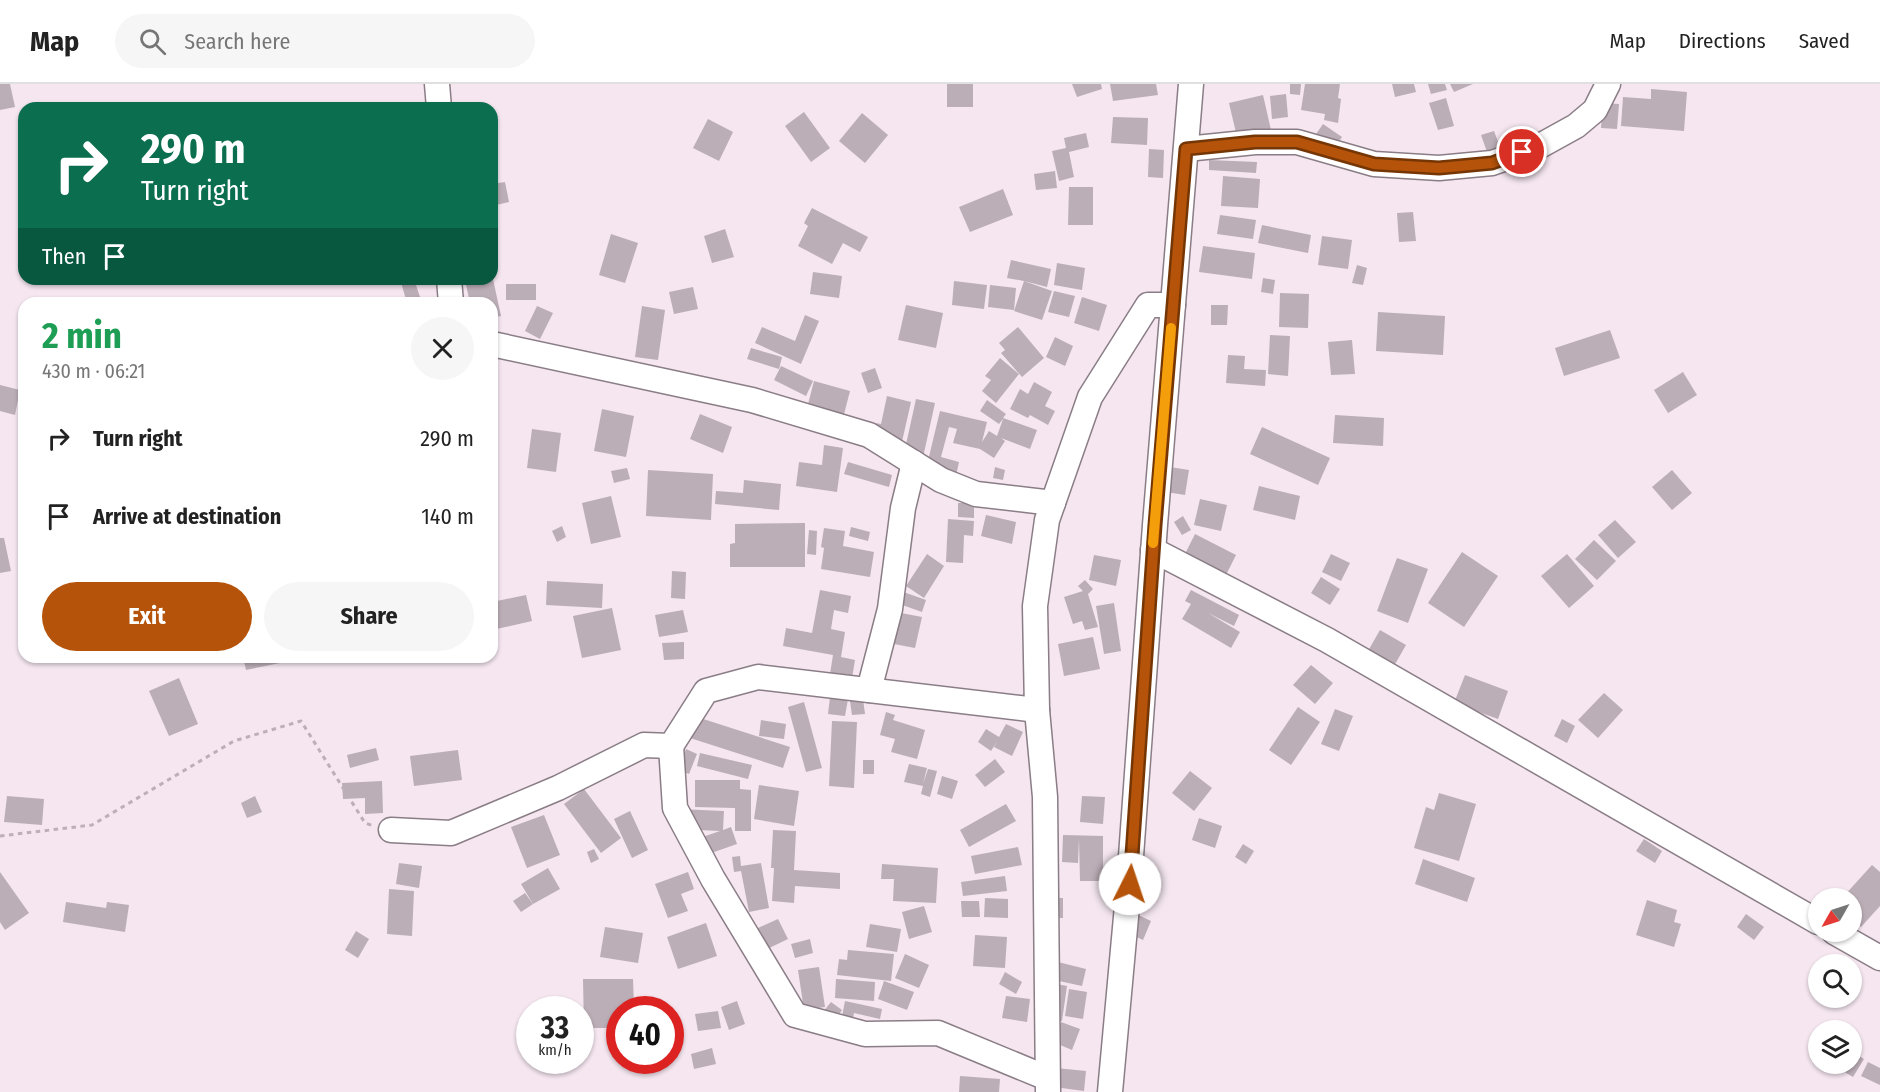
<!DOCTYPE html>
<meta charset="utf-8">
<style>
body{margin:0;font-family:"Fira Sans Condensed",sans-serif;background:#f6f6f6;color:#222;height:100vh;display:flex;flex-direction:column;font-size:22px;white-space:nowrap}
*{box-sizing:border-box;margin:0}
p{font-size:20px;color:#767676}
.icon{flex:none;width:33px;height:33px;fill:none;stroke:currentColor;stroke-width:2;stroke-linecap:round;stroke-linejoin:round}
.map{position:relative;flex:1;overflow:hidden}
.sheet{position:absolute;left:18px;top:213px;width:480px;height:366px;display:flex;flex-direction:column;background:#fff;border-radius:18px;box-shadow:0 2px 4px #0004}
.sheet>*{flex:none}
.hud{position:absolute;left:18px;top:18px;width:480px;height:183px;border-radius:18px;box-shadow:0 2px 4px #0004;background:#0b6e4f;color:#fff;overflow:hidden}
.needle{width:39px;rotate:231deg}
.buttons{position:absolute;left:1808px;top:804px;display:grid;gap:12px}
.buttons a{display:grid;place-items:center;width:54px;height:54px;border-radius:50%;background:#fff;box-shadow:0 2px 4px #0004;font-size:30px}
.speed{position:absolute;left:516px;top:912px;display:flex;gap:12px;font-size:30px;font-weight:700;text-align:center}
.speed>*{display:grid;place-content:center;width:78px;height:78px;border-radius:50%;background:#fff;box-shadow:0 2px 4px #0004;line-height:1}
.speed small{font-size:15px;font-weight:400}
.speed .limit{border:9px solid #d22;background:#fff;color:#111}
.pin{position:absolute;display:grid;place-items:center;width:51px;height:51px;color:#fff;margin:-26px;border:3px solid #fff;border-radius:50%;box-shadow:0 2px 6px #0007}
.me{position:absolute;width:66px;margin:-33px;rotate:4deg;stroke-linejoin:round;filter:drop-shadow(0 0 4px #0008)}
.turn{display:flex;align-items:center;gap:21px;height:126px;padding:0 24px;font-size:27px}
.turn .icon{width:78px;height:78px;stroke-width:2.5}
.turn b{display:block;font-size:42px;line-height:51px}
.then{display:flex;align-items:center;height:57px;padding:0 24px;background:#0003;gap:12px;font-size:22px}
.round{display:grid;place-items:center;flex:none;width:63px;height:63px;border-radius:32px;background:#f6f6f6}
.headline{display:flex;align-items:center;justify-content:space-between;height:102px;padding:0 24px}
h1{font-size:36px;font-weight:700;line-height:45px;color:#1e9e55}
.button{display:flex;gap:12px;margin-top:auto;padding:12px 24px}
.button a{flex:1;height:69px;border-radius:36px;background:#b45309;color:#fff;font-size:24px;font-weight:700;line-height:69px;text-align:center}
.button a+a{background:#f6f6f6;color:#222}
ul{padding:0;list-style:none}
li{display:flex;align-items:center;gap:18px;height:78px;padding:0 24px}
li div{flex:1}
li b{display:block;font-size:22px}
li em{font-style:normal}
header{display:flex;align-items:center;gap:36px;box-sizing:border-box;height:84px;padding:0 30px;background:#fff;border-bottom:2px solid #e0e0e0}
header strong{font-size:28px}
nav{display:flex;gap:33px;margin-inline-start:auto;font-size:21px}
.search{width:420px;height:54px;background:#f6f6f6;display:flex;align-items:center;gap:15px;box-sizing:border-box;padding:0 21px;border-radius:33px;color:#767676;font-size:22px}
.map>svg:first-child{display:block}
.building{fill:#bcaeb7}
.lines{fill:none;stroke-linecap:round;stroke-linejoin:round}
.minor-casing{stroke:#8a7d86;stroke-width:27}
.path{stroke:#bcafb7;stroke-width:3;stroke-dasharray:4.5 4.5;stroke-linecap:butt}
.minor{stroke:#fff;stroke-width:24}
.route-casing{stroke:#753606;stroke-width:15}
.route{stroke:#b45309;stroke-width:10}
.slow{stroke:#f59e0b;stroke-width:10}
</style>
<header>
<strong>Map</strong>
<div class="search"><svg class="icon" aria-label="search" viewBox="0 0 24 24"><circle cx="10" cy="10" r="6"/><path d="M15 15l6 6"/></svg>Search here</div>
<nav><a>Map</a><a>Directions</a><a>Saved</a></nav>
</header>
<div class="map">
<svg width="1880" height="1008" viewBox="0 0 1880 1008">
<rect width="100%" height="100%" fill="#f5e6f0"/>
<!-- building -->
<g class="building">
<path d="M0,0H10L15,23L0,26Z"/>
<rect x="947" y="0" width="26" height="23"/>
<path d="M1072,0H1101L1102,5L1077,13Z"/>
<path d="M1110,0H1156L1158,11L1113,17Z"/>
<path d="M1290,0H1301L1300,11L1290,10Z"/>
<path d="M1305,0H1340L1338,14L1341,15L1338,39L1324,36L1325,30L1301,26Z"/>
<path d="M1392,0H1414L1416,8L1395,13Z"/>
<path d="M1428,0H1445L1447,6L1431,10Z"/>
<path d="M1450,0H1473L1454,8Z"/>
<path d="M1651,5L1687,8L1684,47L1621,42L1623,13L1651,15Z"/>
<path d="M1286,10L1288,33L1272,35L1270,12Z"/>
<path d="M1263,11L1271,46L1237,53L1229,19Z"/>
<path d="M1446,14L1454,42L1438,46L1429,19Z"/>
<path d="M1603,19L1619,20L1617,45L1601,44Z"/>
<path d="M804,28L830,64L811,78L785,42Z"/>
<path d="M862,29L888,51L865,79L839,57Z"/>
<path d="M1113,33L1148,34L1147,61L1111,59Z"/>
<path d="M708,35L733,48L719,77L693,64Z"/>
<path d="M1323,40L1342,53L1333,67L1314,53Z"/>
<path d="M1494,47L1500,63L1487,68L1481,51Z"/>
<path d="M1086,49L1089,63L1069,68L1074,93L1059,97L1052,67L1066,64L1064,54Z"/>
<path d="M1149,65L1164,66L1163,94L1148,93Z"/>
<path d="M1209,76L1257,78L1256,89L1209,86Z"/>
<path d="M1055,87L1057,104L1036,106L1034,90Z"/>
<path d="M1223,92L1260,95L1258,124L1221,122Z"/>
<path d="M505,98L509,118L492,122V100Z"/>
<path d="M1069,103H1093V141H1068Z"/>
<path d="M1003,105L1013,131L970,148L959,123Z"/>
<path d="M812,124L868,153L860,168L843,159L832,180L798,162L808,142L804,139Z"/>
<path d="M1413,128L1416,157L1399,158L1397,129Z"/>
<path d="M1220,131L1256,136L1253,155L1217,150Z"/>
<path d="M1262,141L1311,151L1308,169L1258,159Z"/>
<path d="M725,145L734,173L712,179L704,152Z"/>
<path d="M611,150L638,159L625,199L599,191Z"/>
<path d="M1322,152L1352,156L1348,185L1318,181Z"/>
<path d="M1203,162L1255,169L1252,195L1199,188Z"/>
<path d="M1011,176L1051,185L1047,203L1024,197L1052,207L1042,236L1014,227L1024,197L1007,194Z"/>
<path d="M1057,179L1085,184L1082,206L1054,201Z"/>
<path d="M1357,181L1367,184L1363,201L1352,199Z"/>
<path d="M813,188L842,192L839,214L810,210Z"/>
<path d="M1263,194L1275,196L1273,210L1261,208Z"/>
<path d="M400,195H414L422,219H407Z"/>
<path d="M493,195L501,232L492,234V219H470L465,196Z"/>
<path d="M954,197L987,201L984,225L952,221Z"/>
<rect x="506" y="200" width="30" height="16"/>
<path d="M990,201L1016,204L1014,226L988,223Z"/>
<path d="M693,203L698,225L674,230L669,208Z"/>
<path d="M1054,207L1075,212L1069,233L1048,228Z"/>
<path d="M1280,209L1309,210L1308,244L1279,243Z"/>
<path d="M1082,213L1107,221L1099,247L1074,239Z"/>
<path d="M906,221L943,229L936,264L898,256Z"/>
<path d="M1211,221H1228L1227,241H1211Z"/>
<path d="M537,222L553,229L540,255L525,247Z"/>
<path d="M642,222L665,226L658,276L635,273Z"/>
<path d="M1378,228L1445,232L1443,271L1376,267Z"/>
<path d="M805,231L819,237L801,280L755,259L762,243L795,257Z"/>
<path d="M1018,243L1044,274L1022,293L1001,269L1005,266L999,259Z"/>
<path d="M1610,246L1620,274L1564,292L1555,264Z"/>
<path d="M1270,251L1290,252L1288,292L1268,290Z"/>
<path d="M1055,253L1073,262L1065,282L1046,273Z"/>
<path d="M1352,256L1355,290L1331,291L1328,258Z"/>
<path d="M751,264L782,273L779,285L747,275Z"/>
<path d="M1228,271L1245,272L1244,285L1266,286L1265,302L1226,299Z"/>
<path d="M1000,274L1019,290L996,319L982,307L991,296L985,292Z"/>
<path d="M781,282L813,297L806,312L774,296Z"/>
<path d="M875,284L882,304L868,309L861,289Z"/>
<path d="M1683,288L1697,311L1668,329L1654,306Z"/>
<path d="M814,297L850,307L843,334L807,324Z"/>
<path d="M1034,298L1052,308L1045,322L1055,327L1048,341L1030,331L1028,334L1010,325L1020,305L1028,310Z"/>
<path d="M0,301L20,306L15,331L0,327Z"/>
<path d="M887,312L911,318L901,362L866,351L869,338L881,340Z"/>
<path d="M916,315L935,319L922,378L903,374Z"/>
<path d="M987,316L1006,330L1003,334L1037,346L1030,365L1001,354L1005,357L994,374L980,365L953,359L957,345L949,343L941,373L959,378L956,392L926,385L940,327L987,338L982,358L989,347L997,352L1003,335L999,340L980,327Z"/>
<path d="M602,325L634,332L626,373L594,367Z"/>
<path d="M700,330L732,343L723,369L690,355Z"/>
<path d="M1335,331L1384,334L1383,362L1333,359Z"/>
<path d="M1262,343L1330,374L1318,401L1250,370Z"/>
<path d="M532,345L561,349L556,388L527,384Z"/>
<path d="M824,361L843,364L837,408L796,402L799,378L822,381Z"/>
<path d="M848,378L892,391L889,403L844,390Z"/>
<path d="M995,383L1005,386L1003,396L993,394Z"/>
<path d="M1170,383L1189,386L1185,411L1166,408Z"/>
<path d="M627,384L630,395L614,399L611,387Z"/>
<path d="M648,386L713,390L711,436L646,432Z"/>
<path d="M1672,386L1692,409L1672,426L1652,403Z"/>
<path d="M744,396L781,400L779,426L715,420L716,407L743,409Z"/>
<path d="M1259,402L1300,412L1295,436L1253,426Z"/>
<path d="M611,412L621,453L591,460L582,419Z"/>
<path d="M1200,415L1227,421L1221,447L1194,441Z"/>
<path d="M958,419H974V434L958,433Z"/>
<path d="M986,431L1016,438L1012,460L981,452Z"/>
<path d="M1183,432L1191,446L1182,451L1174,438Z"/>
<path d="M948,435L974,437L973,452L964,451L963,479L946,478Z"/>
<path d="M1615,436L1636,458L1618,474L1598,451Z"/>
<path d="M805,439V483H730V460L735,459V440Z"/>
<path d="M562,442L566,453L557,458L552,447Z"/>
<path d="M851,443L870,448L868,457L849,452Z"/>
<path d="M824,444L845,447L843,462L874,468L870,493L821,485L824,464L821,463Z"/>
<path d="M809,446L817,447L816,471L807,470Z"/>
<path d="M1195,450L1236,471L1226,491L1185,470Z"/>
<path d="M0,454H4L11,487L0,489Z"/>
<path d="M1594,456L1616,477L1597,496L1575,475Z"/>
<path d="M1462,468L1498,492L1464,543L1428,519Z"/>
<path d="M927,470L944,482L924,514L906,502Z"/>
<path d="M1331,470L1350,479L1341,497L1322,488Z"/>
<path d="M1567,470L1594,502L1569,524L1541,492Z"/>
<path d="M1094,471L1121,476L1116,502L1089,496Z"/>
<path d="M1397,474L1428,485L1408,539L1377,527Z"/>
<path d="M672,487L686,488L685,515L671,514Z"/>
<path d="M1321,493L1340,505L1330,521L1311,509Z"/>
<path d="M1085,496L1093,505L1088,510L1098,543L1085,546L1082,537L1073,540L1064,513L1083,507L1078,502Z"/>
<path d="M547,497L603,500L602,524L546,521Z"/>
<path d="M895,505L926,516L922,528L891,517Z"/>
<path d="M820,506L851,512L848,529L834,526L831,545L845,548L841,573L855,576L852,594L830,590L833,571L783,562L786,544L812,549Z"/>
<path d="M1191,506L1239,531L1234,542L1208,529L1240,548L1231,564L1182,535L1191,520L1185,517Z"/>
<path d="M526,511L532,537L492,546V518Z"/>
<path d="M1114,519L1121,567L1104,570L1096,522Z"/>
<path d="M612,524L621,566L582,574L573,532Z"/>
<path d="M683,526L688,548L659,553L655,531Z"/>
<path d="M901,529L922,533L915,564L894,560Z"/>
<path d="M1380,546L1406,561L1390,589L1364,574Z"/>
<path d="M1093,553L1100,585L1064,592L1058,560Z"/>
<path d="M684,558V575L664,576L662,559Z"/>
<path d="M243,573H283L285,578L246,586Z"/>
<path d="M1311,581L1333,599L1315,620L1293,601Z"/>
<path d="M1465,591L1508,607L1498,635L1454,619Z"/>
<path d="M179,594L198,640L169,652L149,607Z"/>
<path d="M1604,609L1623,626L1598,654L1578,636Z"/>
<path d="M830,613L848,615L845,632L828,630Z"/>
<path d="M863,615L865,630L852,631L850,617Z"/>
<path d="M804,618L822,684L806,688L788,623Z"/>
<path d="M1298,623L1320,638L1291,681L1269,666Z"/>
<path d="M1335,625L1353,632L1339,667L1321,660Z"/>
<path d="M886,628L895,631L893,636L925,646L917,675L891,668L895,655L880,651Z"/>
<path d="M697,633L790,663L783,684L690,654Z"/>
<path d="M1562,635L1575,642L1567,659L1554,652Z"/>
<path d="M761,636L786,640L784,655L759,652Z"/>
<path d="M832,637L857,638L854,704L829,702Z"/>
<path d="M1006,640L1023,648L1012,672L994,663L998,656L991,667L978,658L986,645L999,653Z"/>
<path d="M376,664L379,676L350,684L347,671Z"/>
<path d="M686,665L697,670L689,690L678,686Z"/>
<path d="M458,666L462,696L414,702L410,672Z"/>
<path d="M700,669L752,681L748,695L697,682Z"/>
<path d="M995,675L1005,688L985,703L975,691Z"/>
<rect x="863" y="676" width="11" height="14"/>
<path d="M909,680L927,684L923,700L928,685L937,687L930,713L921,710L923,702L904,698Z"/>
<path d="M1190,687L1212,704L1194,727L1172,709Z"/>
<path d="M942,692L958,697L952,715L937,710Z"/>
<path d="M695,696H740V705L751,706V747H735V724L695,723Z"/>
<path d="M382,697L383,729L365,730V714L343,715L342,699Z"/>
<path d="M759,701L799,707L794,742L754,735Z"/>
<path d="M584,705L621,754L601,769L564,720Z"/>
<path d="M1439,709L1476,720L1459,777L1414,764L1426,723L1434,726Z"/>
<path d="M7,712L44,715L42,741L4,738Z"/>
<path d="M255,712L262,728L247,734L241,719Z"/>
<path d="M1082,712L1105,713L1103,740L1080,738Z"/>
<path d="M1006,720L1016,737L969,763L960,746Z"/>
<path d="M679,725L724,727L723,746L731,743L737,760L697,774L691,757L720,747L678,745Z"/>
<path d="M630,727L648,766L632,774L614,735Z"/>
<path d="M544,731L560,771L527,784L511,743Z"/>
<path d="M1199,734L1222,742L1215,764L1192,756Z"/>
<path d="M773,746L796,747L794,786L840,789V805L795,802L794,819L772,817L774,784H771Z"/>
<path d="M1063,751L1103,752V797H1080L1079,755L1078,779L1062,778Z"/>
<path d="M1644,755L1662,767L1655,779L1636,767Z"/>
<path d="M1243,760L1254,767L1246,780L1235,773Z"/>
<path d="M1018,763L1022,781L975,790L971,772Z"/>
<path d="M594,765L599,775L591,779L587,768Z"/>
<path d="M740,772L741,782L761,779L769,824L749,828L741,787L734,788L732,773Z"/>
<path d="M1423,775L1475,794L1467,818L1415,800Z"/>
<path d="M399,779L422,782L419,804L396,800Z"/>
<path d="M882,780L938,784L936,819L893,817L894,795H881Z"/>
<path d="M1872,781L1880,788V822L1861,843L1851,834V814H1836L1840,810L1843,813Z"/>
<path d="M548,784L560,805L533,820L521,800Z"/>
<path d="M0,788L29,829L5,846L0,838Z"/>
<path d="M688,788L694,805L681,810L688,827L668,834L655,800Z"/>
<path d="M1005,792L1007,807L963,812L961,798Z"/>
<path d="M389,805L414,807L412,852L387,850Z"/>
<path d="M525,809L533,820L521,828L513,817Z"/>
<path d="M985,814L1008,815V834L984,833Z"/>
<rect x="1047" y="814" width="16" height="20"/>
<path d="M1647,816L1677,826L1674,838L1681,840L1674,863L1636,851Z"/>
<path d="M961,817H979L980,833H962Z"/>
<path d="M66,818L106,824L107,818L129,821L125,848L63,838Z"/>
<path d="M924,822L932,848L909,855L902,828Z"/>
<path d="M1136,830L1151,837L1143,856L1128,849Z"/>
<path d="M1746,830L1764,843L1754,856L1737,843Z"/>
<path d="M778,835L788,855L755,871L745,850Z"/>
<path d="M706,839L717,872L678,885L667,853Z"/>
<path d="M870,840L901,845L897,868L866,863Z"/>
<path d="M605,843L643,849L638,879L600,873Z"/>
<path d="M356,847L369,855L358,874L345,866Z"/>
<path d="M975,851L1007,853L1005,884L973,882Z"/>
<path d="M810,855L813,869L795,874L791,860Z"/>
<path d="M848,866L894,870L891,897L837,891L839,875L847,876Z"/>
<path d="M905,870L929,881L919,904L895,894Z"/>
<path d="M1054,877L1086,885L1082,902L1050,895Z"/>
<path d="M819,883L825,923L804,926L798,886Z"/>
<path d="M1005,888L1022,898L1016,910L999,900Z"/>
<path d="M583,895H633L634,923H624V926H620V944H584Z"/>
<path d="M836,895L875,898L874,917L835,914Z"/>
<path d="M884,897L914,908L907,926L878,915Z"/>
<path d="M1051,899L1067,902L1062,937L1046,935Z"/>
<path d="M1069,905L1087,908L1083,935L1065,932Z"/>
<path d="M1006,912L1030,915L1027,938L1002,934Z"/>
<path d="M737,917L745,940L729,946L721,923Z"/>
<path d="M845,917L882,925L880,935L854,929L851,946L840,943Z"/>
<path d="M831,918L842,926L835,936L823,928Z"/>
<path d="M718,927L721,944L698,947L695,930Z"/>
<path d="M1061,938L1080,945L1072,966L1053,958Z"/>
<path d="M712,964L716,980L694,985L691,970Z"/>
<path d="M1851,967L1864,975L1853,993L1831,980H1851Z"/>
<path d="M1868,978L1880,984V1001L1861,992Z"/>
<path d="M1056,984L1086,987L1084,1007L1054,1003Z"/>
<path d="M960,992L1000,995L999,1008H959Z"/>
</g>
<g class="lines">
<!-- minor casing -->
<g class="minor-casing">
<g id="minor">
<path d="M437,0L439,24"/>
<path d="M1186,65L1255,58H1297L1374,80L1439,84L1492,79L1538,63L1576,42L1595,26L1608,0"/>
<path d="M449,195L451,219"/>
<path d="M492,260L752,316L869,351L941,396L976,410L1053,419"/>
<path d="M1153,466L1327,556L1818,838"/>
<path d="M869,606L890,525L903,424L914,379"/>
<path d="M1037,626L1045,713L1048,1008"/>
<path d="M671,662L675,724L713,795L795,931L865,950L938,949L1047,994"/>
<path d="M391,746L451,749L558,704L644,661L671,662L706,607L758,593L1037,626L1035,522L1047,436L1090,313L1148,221H1173"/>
<path d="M1834,848L1880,874"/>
<path d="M1110,1008L1129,800L1155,441L1191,0"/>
</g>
</g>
<!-- path -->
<path class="path" d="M0,752L92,741L234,657L301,637L365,739L374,742"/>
<!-- minor -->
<use href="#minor" class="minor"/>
</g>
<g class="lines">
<!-- route casing -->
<g class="route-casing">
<path id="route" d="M1130,800L1155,441L1186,65L1255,58H1297L1374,80L1439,84L1492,79L1522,68"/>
</g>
<!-- route -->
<use href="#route" class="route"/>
<!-- slow -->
<path class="slow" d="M1153,459L1171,244"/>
</g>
</svg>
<div class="buttons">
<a><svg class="needle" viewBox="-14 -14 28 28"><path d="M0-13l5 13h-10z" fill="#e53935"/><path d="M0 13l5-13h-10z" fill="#767676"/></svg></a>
<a><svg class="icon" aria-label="search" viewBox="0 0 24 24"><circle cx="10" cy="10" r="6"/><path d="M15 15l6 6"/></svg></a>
<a><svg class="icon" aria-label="layers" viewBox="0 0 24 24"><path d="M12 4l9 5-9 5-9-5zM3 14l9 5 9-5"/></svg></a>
</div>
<div class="speed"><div>33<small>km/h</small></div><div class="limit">40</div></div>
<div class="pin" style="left:1522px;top:68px;background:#d93025"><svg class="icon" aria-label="arrive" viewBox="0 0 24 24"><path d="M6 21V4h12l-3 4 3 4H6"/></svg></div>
<svg class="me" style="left:1130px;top:800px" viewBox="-20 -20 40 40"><circle r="19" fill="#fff"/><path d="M0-13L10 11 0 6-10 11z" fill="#b45309"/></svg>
<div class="hud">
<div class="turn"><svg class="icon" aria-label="right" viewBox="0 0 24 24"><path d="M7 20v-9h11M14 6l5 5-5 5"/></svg><div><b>290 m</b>Turn right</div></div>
<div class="then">Then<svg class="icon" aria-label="arrive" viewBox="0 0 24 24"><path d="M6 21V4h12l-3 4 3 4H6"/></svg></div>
</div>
<section class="sheet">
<div class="headline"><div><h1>2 min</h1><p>430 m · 06:21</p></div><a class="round"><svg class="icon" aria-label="close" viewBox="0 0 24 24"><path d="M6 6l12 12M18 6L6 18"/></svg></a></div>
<ul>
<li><svg class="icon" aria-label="right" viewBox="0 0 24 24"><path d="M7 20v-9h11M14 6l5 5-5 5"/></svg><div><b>Turn right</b></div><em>290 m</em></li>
<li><svg class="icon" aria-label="arrive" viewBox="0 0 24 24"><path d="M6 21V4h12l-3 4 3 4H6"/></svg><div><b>Arrive at destination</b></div><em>140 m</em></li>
</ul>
<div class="button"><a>Exit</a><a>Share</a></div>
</section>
</div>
